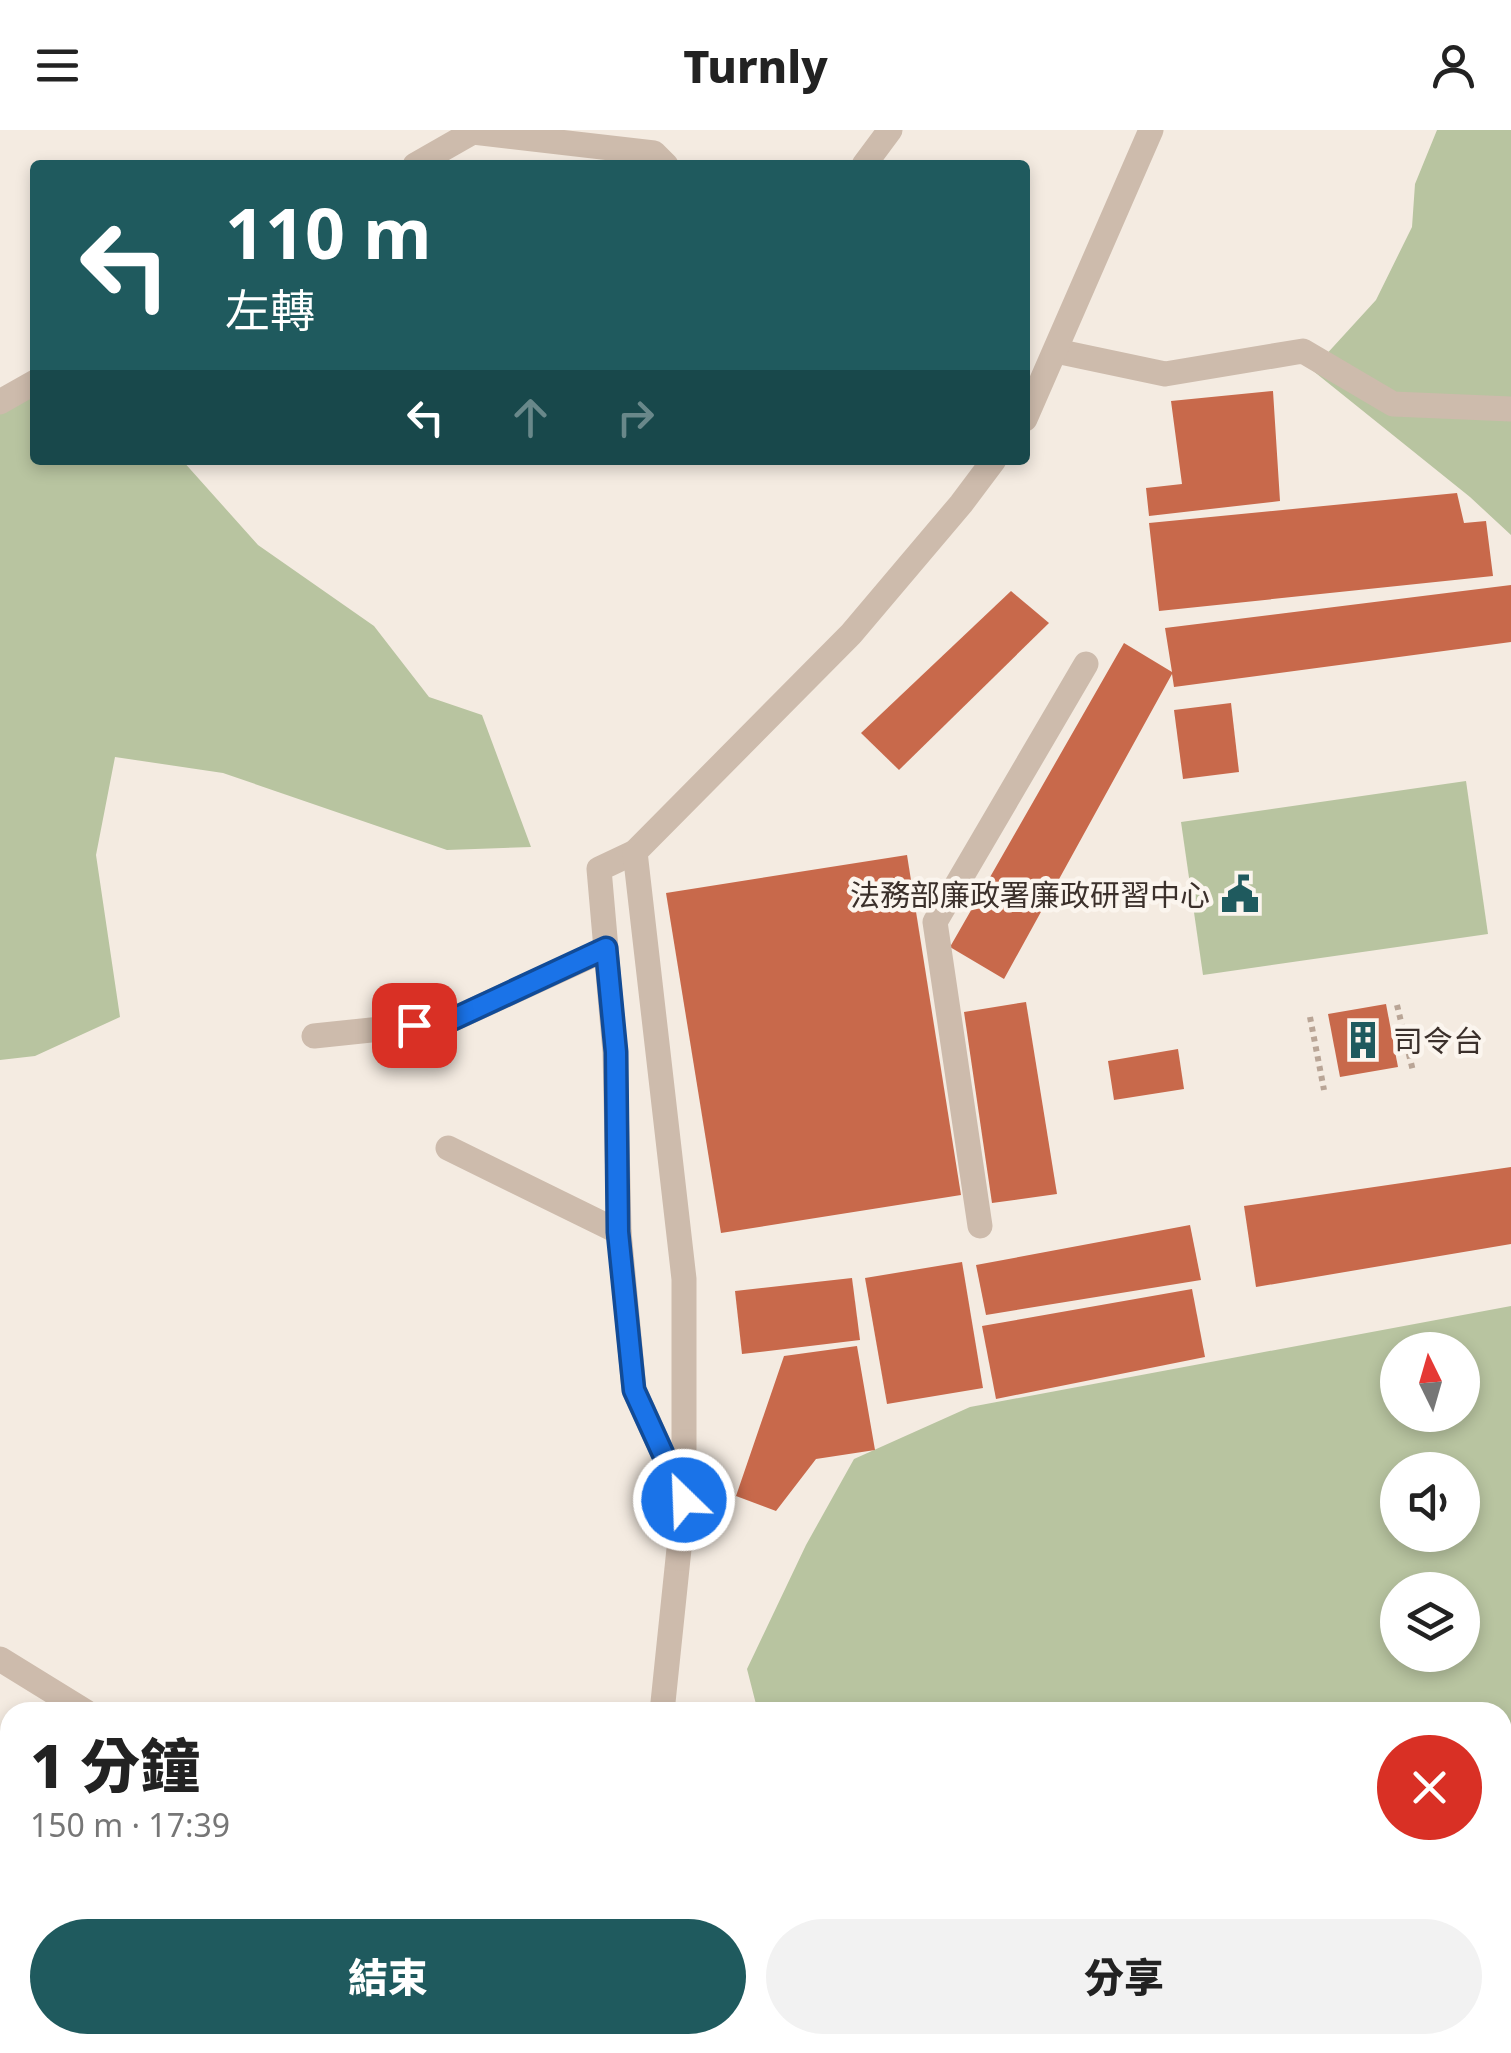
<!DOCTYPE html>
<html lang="zh-TW">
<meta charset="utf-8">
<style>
body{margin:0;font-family:"Noto Sans","Noto Sans TC",sans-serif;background:#f2f2f2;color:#222;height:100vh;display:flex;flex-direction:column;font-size:38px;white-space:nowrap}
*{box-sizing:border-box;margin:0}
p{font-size:32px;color:#767676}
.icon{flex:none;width:55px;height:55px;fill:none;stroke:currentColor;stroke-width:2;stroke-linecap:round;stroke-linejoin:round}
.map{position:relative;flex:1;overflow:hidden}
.details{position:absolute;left:0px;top:1572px;width:1512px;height:352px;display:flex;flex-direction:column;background:#fff;border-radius:30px 30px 0 0;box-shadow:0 5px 15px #0003}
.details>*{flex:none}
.guide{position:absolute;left:30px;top:30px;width:1000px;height:305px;border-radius:10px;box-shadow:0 5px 15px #0003;background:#1f5a5e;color:#fff;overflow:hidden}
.needle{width:65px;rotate:355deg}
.fabs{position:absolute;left:1380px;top:1202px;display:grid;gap:20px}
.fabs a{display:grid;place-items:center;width:100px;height:100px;border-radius:50%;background:#fff;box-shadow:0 5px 15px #0003;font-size:50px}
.pin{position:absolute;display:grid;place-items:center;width:85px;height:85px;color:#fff;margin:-42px;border-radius:20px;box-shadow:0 5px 15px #0006}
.me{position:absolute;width:110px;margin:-55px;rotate:336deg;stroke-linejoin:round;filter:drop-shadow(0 0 8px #0008)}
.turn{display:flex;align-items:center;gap:35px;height:210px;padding:0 30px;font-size:45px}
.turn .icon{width:130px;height:130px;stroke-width:2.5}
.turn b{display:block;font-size:70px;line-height:85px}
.lanes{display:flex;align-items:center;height:95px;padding:0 30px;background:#0003;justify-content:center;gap:50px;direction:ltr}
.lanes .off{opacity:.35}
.round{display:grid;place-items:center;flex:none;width:105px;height:105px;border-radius:52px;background:#f2f2f2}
.summary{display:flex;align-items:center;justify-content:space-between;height:170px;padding:0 30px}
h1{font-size:60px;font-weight:800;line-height:75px}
.button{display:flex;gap:20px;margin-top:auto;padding:20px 30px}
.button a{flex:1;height:115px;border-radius:60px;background:#1f5a5e;color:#fff;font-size:40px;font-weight:800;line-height:115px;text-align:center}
.button a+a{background:#f2f2f2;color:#222}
header{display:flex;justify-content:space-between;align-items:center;height:130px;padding:0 30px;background:#fff;font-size:45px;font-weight:800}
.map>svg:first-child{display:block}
.green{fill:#b8c4a0;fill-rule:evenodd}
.building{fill:#c8694b}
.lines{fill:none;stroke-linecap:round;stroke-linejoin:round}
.path{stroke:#b9a596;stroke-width:6;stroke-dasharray:5 5;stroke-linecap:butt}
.minor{stroke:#cdbbac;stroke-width:25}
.route-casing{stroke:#114b97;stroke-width:25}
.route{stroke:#1a73e8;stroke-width:18}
.labels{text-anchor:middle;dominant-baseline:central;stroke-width:9;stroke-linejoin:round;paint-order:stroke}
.poi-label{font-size:30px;fill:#3b302b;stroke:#fbf5ee;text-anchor:end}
</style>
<header><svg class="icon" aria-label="menu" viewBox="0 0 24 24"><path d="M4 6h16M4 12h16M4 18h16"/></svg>Turnly<svg class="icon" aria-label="person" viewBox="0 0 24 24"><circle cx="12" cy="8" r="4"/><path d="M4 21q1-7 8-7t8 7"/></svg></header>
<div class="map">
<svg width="1511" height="1923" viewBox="0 0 1511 1923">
<rect width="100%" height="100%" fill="#f4ebe1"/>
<!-- green -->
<g class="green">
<path d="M1437,0H1511V405L1470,367L1312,240L1376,170L1412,97L1415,54Z"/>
<path d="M35,264V330H182L258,415L374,496L429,567L482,585L531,717L447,720L223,643L115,627L96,725L120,887L35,926L0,930V280Z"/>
<path d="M1466,651L1488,804L1203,845L1181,692Z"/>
<path d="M1511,1176V1923H433L427,1915H1502V1582H758L747,1539L806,1415L854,1329L970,1277ZM1398,1220H1462V1285H1398ZM1398,1340H1462V1405H1398ZM1398,1460H1462V1525H1398Z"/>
<path d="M51,1915H236L240,1923H58Z"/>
</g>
<!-- building -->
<g class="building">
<path d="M1273,261L1280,371L1149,386L1146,358L1182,354L1171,271Z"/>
<path d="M1457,363L1464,393L1486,391L1493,446L1159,481L1149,393Z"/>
<path d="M1511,455V512L1174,557L1172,544L1004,849L950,817L1124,513L1172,542L1165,498Z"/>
<path d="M1011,461L1049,493L899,640L861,603Z"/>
<path d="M1231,573L1239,642L1183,649L1174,580Z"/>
<path d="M907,725L961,1065L721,1103L666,763Z"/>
<path d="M1026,872L1057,1064L992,1073L964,882Z"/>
<path d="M1386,874L1398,937L1340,947L1328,884Z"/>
<path d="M1178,919L1184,959L1114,970L1108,931Z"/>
<path d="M1511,1037V1114L1256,1157L1244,1076Z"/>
<path d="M1190,1095L1201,1150L986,1185L976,1135Z"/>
<path d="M962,1132L983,1258L887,1274L865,1148Z"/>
<path d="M852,1148L860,1210L742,1224L735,1161Z"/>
<path d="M1192,1159L1205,1227L996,1269L982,1196Z"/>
<path d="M857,1216L875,1320L816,1329L776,1381L736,1366L784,1226Z"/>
</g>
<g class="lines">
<!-- path -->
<g class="path">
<path d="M1397,875L1413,941"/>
<path d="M1310,887L1324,960"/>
</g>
<!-- minor -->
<g class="minor">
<path d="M415,35L473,2L654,23L666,35"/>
<path d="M864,35L890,0"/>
<path d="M1056,221L1165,244L1303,221L1393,274L1511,279"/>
<path d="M0,272L35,252"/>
<path d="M1025,289L1151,0"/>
<path d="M635,722L599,739L615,922L619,1102L634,1260L681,1363"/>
<path d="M314,906L447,892L606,819"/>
<path d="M448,1018L619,1102"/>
<path d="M980,1096L935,792L1086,534"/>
<path d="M0,1529L86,1582"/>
<path d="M662,1582L684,1371V1149L635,722L851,504L961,374L994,330"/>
<path d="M0,1620L10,1631"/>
<path d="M0,1889L10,1900"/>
<path d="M23,1915L30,1923"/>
</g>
</g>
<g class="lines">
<!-- route casing -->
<g class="route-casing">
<path id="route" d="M414,895L447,892L606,818L616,922L618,1102L634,1260L684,1370"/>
</g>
<!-- route -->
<use href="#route" class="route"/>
</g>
<!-- icons -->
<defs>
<g id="civic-bare" transform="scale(3)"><path d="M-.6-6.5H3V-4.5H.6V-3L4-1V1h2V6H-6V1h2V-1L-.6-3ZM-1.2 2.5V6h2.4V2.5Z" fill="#1f5a5e" stroke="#fbf5ee" stroke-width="2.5" paint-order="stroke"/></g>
<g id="building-bare" transform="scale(3)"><path d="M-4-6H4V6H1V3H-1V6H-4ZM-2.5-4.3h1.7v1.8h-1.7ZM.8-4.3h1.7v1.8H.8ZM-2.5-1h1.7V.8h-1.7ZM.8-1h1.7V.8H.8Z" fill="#1f5a5e" stroke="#fbf5ee" stroke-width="2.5" paint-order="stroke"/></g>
</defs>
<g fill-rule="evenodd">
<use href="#civic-bare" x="1240" y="764"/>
<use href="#building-bare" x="1363" y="910"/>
</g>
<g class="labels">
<!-- poi labels -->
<g class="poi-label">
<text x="1210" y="764">法務部廉政署廉政研習中心</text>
<text x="1393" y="910" text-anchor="start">司令台</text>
</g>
</g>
</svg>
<div class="fabs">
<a><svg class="needle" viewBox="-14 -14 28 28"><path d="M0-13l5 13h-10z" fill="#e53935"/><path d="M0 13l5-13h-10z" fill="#767676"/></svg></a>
<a><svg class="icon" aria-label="sound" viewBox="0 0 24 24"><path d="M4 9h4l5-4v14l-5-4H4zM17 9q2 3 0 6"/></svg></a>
<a><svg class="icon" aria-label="layers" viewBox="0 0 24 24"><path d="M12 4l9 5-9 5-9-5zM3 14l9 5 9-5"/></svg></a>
</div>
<div class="pin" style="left:414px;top:895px;background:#d93025"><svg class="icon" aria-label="arrive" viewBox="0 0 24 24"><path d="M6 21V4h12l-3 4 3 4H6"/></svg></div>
<svg class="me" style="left:684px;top:1370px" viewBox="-20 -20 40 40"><circle r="17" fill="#1a73e8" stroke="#fff" stroke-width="3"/><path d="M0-11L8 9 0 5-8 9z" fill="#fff"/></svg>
<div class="guide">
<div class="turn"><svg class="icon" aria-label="left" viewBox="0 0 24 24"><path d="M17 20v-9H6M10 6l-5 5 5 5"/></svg><div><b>110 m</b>左轉</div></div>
<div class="lanes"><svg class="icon" aria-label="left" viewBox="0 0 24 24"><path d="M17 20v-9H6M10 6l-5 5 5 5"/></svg><svg class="icon off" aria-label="ahead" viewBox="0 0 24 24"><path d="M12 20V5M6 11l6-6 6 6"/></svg><svg class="icon off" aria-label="right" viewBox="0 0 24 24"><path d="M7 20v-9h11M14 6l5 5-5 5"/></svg></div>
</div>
<section class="details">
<div class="summary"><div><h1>1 分鐘</h1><p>150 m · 17:39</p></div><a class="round" style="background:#d93025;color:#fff"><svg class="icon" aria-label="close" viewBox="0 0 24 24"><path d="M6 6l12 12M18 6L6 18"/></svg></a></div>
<div class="button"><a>結束</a><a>分享</a></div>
</section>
</div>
